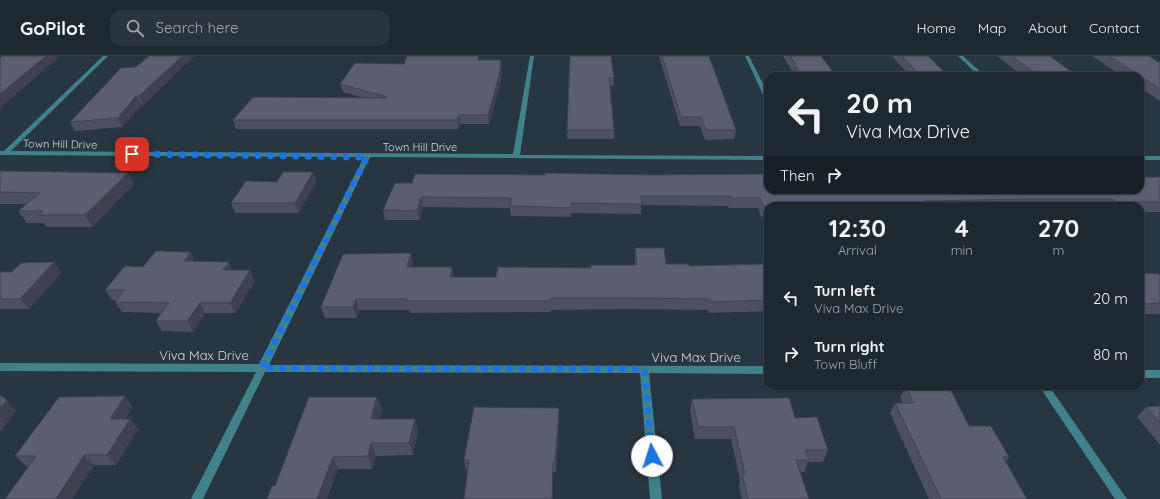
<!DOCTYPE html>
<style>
body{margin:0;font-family:Quicksand,sans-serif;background:#2a343d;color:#f1f3f6;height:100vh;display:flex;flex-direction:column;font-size:15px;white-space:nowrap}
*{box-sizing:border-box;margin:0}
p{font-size:13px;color:#a0a6ab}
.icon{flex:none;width:22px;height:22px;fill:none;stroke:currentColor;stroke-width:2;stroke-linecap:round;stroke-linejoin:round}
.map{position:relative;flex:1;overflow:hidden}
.sheet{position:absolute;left:764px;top:146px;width:380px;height:188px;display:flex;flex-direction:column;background:#1d2831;border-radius:12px;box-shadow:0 1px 3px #0004,0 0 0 1px #3b444d}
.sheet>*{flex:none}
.hud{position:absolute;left:764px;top:16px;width:380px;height:122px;border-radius:12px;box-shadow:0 1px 3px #0004,0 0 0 1px #3b444d;background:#1d2831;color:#f1f3f6;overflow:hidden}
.pin{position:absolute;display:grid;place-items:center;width:34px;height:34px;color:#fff;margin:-17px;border-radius:8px;box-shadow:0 2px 6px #0006}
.me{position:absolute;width:44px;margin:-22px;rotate:355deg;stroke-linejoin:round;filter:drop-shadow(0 0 3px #0008)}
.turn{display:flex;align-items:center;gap:14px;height:84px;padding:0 16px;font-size:18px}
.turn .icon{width:52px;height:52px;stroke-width:2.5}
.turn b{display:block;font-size:28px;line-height:34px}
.then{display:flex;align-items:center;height:38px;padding:0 16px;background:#0003;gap:8px;font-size:15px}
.eta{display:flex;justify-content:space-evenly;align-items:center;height:68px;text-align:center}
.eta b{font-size:24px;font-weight:800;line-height:28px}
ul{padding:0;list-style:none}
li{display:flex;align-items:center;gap:12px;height:56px;padding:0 16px}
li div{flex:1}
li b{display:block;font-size:15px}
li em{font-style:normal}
header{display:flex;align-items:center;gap:24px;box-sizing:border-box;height:56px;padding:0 20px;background:#1d2831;border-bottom:1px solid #3b444d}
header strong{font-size:19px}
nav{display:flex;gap:22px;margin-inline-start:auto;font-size:14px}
.search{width:280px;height:36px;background:#2a343d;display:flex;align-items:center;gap:10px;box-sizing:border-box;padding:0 14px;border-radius:12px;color:#a0a6ab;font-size:15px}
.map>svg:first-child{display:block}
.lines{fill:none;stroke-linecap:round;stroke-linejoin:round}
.street{fill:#3f828a;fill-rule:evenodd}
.wall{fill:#4d515f}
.shaded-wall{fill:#3f424e}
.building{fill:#5a5e6f;stroke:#3f424e}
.route{stroke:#1a73e8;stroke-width:7;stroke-dasharray:0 12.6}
.labels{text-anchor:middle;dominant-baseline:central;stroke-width:3;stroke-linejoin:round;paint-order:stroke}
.far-street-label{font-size:11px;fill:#ced8de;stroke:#273641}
.street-label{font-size:13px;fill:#ced8de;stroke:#273641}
</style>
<header>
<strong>GoPilot</strong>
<div class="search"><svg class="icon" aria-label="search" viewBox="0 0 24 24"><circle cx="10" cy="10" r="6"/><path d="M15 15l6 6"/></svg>Search here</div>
<nav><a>Home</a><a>Map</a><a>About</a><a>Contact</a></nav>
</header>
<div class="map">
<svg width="1160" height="443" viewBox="0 0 1160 443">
<rect width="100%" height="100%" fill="#273641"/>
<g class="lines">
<!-- street -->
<g class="street">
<path d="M103,0H108L11,95L513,98L530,0H534L520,99L768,100V104L370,101L269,309L768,310V318L649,317L662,443H650L640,317L265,316L203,443H191L256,316L0,315V307L259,308L364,101L0,99V95H4Z"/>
<path d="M745,0H749L768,38V45L765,43Z"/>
<path d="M958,0H963L985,20H979Z"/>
<rect x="1140" y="100" width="20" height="4"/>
<rect x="1140" y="314" width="20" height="8"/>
<path d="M1039,330H1049L1127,443H1115Z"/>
</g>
</g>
<!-- wall -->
<g class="wall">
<path d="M149,0H194L143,49H141L122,71L75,75L70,66Z"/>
<path d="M570,0L614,22V30H610L614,74V83H567Z"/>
<path d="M659,0H709L736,74L734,83L705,84L700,70H680Z"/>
<path d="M783,0H821L833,16L839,20H795Z"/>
<path d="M892,0H928L948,20H910Z"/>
<path d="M997,0H1050L1077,20H1023Z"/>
<path d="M1092,0H1149L1160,7V45L1140,32V20H1122Z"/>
<path d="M479,4H501L502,12L500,29L489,68H460L458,73H236L233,64L364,42L343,36L340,28L404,8Z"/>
<path d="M0,115L134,128L92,171H47L44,167H27L18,155L27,148H0Z"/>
<path d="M313,116L316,126L298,157H235L231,147L277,126Z"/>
<path d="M1160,121V156H1140V150H768V161H761L758,152H729L728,150L641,149V158L571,157V161L511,160L510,152L423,151L419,164H385L383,154L395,127L768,134Z"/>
<path d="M635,192L666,208L689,210L768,208V255L709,257L708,254L624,253L551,254V256L410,257V254H359L357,262H325L321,251L411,197L413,208L412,211H452L454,221H496L591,212L635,209Z"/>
<path d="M196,205L233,214L255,225L235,257H205L193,276L162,275L156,265L161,257L122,256L115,246L116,244H112L105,234L143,211Z"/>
<path d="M54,206L61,217L29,253H0V216H12Z"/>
<path d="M1140,217L1160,218V258H1140Z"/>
<path d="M906,331L969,370L1009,401L1006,406L1027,443H929L890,357L895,347H903L900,341Z"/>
<path d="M692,343L795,362L828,394L823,406H808L804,416H800L809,443H742L739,430L740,424L731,383H695L690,355Z"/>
<path d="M1160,350V389L1137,361L1146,351Z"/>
<path d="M133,351L125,363H130L138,373L116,409H94L72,443H5L29,410H26L15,400Z"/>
<path d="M559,352V363L556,416L466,414L464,404Z"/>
<path d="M382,353L379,363H415L418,375L413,399L376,400L372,413H338L275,430Z"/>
</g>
<!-- shaded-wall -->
<g class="shaded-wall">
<path d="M46,0H60L0,52V38Z"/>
<path d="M182,0H194L143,49L139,40Z"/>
<path d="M501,4L502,12L500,29L489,68L488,59Z"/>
<path d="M136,40L141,49L122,71L118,62Z"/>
<path d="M459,59L460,68L458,73L457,64Z"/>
<path d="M313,116L316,126L298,157L295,147Z"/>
<path d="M128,117L134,128L92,171L85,159Z"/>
<path d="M421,141L423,151L419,164L417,155Z"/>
<path d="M191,196L196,206L184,205Z"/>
<path d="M411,197L413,208L409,222L407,211Z"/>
<path d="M54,206L61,217L29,253L20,243Z"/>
<path d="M229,206L233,216L223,214Z"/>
<path d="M452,211L454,222L450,221Z"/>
<path d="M250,214L255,225L235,257L230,247Z"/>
<path d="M356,243L359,254L357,262L353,251Z"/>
<path d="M200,247L205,257L193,276L187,265Z"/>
<path d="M125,340L133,351L119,374L110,363Z"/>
<path d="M377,341L382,353L376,376L371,363Z"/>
<path d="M7,344L16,355L0,376V352Z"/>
<path d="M559,352V363L556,416L555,406Z"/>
<path d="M130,363L138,373L116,409L107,399Z"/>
<path d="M415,363L418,375L413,399L409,387Z"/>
<path d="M371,387L376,400L372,413L368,400Z"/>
<path d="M84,399L94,409L72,443H56Z"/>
<path d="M333,401L338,413L327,443H317Z"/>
<path d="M553,406V443H552Z"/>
</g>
<!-- building -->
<g class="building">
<path d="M2,0H46L0,38V2Z"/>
<path d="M149,0H182L139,40H136L118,62L70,66L121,12L136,11Z"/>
<path d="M407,0H479L478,4H501L499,20L488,59H459L457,64H233L253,41L386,42L387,41L340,28L355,7L404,8Z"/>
<path d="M570,0H611L614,22H609L614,74H567Z"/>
<path d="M662,0H709L736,74H706L701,61H681Z"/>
<path d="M790,0H821L833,16H837L839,20H802Z"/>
<path d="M902,0H928L948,20H920Z"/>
<path d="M1012,0H1050L1077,20H1039Z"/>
<path d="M1109,0H1149L1160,7V33Z"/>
<path d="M0,115L128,117L85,159H39L43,155H18L40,137L0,136Z"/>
<path d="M283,116H313L295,147H231L246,125L277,126Z"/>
<path d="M545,117L652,119L768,118V134H1140V121H1160V146H1116L1112,143H1024L925,145L926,146L896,147L898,150H869L867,148L788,149V150H768V151H764L760,142H731L730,140H641L642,148L571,147V152L510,150L512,142L421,141L417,155L383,154L395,127H412L415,118L545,119Z"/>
<path d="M635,192H664L666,208H688L689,210L768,208V244L711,246L710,243L624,242H551V245H407L408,243H356L353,251H321L343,198L411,197L407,211H452L450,221H496L498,211L591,212V209H637Z"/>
<path d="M156,195L191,196L184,205L229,206L223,214H250L230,247H200L187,265H156L169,247L115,246L124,234H105L125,210L143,211Z"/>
<path d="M54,206L20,243H0V216H12L21,207Z"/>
<path d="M1140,217L1160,218V247L1146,248L1144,246H1140Z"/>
<path d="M906,331H949L969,370H991L1009,401H1003L1027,443H941L895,347H913Z"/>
<path d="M0,339L7,344L0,352Z"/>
<path d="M125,340L110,363H130L107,399H84L56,443H5L36,400H15L59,341Z"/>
<path d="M309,341H377L371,363H415L409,387H371L368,400L333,401L317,443H267L272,430H275Z"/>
<path d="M789,342L795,362L817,361L828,394H805L809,404H796L809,443H748L742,418H745L734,371H698L692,343Z"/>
<path d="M1160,350V367L1146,351Z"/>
<path d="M474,351L559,352L555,406H553L552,443H464L469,404H464Z"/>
</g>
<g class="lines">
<!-- route -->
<path class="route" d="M132,98L367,101L262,312L644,313L652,400"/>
</g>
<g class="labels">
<!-- far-street labels -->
<g class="far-street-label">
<text transform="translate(60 88) rotate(1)">Town Hill Drive</text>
<text x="420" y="91">Town Hill Drive</text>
</g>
<!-- street labels -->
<g class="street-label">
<text x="204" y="299">Viva Max Drive</text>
<text x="696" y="301">Viva Max Drive</text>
</g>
</g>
</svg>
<div class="pin" style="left:132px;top:98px;background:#d93025"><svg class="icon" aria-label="arrive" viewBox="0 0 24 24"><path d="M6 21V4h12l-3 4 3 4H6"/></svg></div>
<svg class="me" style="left:652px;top:400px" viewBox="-20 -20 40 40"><circle r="19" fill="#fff"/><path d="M0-13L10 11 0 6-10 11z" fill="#1a73e8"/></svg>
<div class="hud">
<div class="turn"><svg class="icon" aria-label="left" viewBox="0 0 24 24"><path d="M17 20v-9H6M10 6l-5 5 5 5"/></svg><div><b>20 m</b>Viva Max Drive</div></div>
<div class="then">Then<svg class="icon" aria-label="right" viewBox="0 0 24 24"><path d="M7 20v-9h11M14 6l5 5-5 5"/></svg></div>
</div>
<section class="sheet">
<div class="eta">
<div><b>12:30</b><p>Arrival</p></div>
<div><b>4</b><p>min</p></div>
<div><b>270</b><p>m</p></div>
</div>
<ul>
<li><svg class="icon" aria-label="left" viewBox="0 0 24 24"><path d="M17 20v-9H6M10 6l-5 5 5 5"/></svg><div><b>Turn left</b><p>Viva Max Drive</p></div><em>20 m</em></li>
<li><svg class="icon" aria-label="right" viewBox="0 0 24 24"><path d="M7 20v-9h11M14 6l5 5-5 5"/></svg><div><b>Turn right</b><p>Town Bluff</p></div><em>80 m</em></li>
</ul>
</section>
</div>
